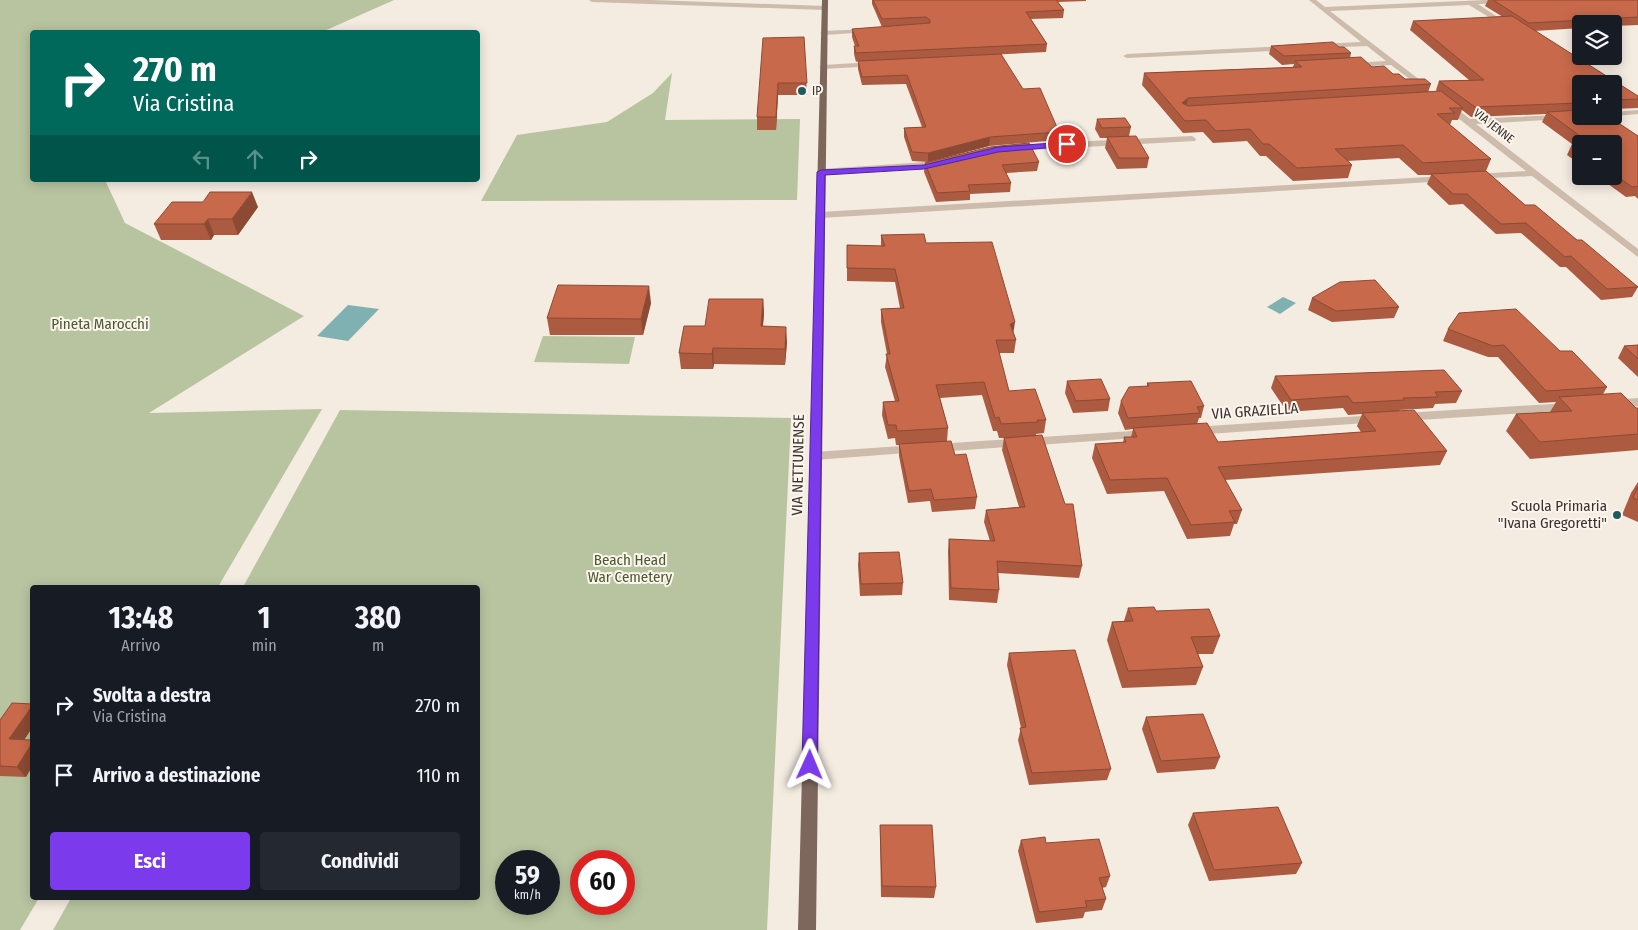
<!DOCTYPE html>
<html lang="it">
<meta charset="utf-8">
<style>
body{margin:0;font-family:"Fira Sans Condensed",sans-serif;background:#242831;color:#f1f3f6;height:100vh;display:flex;flex-direction:column;font-size:19px;white-space:nowrap}
*{box-sizing:border-box;margin:0}
p{font-size:16px;color:#9ea1a6}
.icon{flex:none;width:28px;height:28px;fill:none;stroke:currentColor;stroke-width:2;stroke-linecap:round;stroke-linejoin:round}
.map{position:relative;flex:1;overflow:hidden}
.side{position:absolute;left:30px;top:585px;width:450px;height:315px;display:flex;flex-direction:column;background:#171b24;border-radius:5px;box-shadow:0 2px 12px #0003}
.side>*{flex:none}
.hud{position:absolute;left:30px;top:30px;width:450px;height:152px;border-radius:5px;box-shadow:0 2px 12px #0003;background:#00695c;color:#fff;overflow:hidden}
.controls{position:absolute;left:1572px;top:15px;display:grid;gap:10px}
.controls a{display:grid;place-items:center;width:50px;height:50px;border-radius:5px;background:#171b24;box-shadow:0 2px 12px #0003;font-size:25px}
.speed{position:absolute;left:495px;top:850px;display:flex;gap:10px;font-size:25px;font-weight:700;text-align:center}
.speed>*{display:grid;place-content:center;width:65px;height:65px;border-radius:50%;background:#171b24;box-shadow:0 2px 12px #0003;line-height:1}
.speed small{font-size:12px;font-weight:400}
.speed .limit{border:8px solid #d22;background:#fff;color:#111}
.pin{position:absolute;display:grid;place-items:center;width:42px;height:42px;color:#fff;margin:-21px;border:2px solid #fff;border-radius:50%;box-shadow:0 1px 5px #0007}
.me{position:absolute;width:55px;margin:-28px;rotate:1deg;stroke-linejoin:round;filter:drop-shadow(0 0 4px #0008)}
.turn{display:flex;align-items:center;gap:18px;height:105px;padding:0 20px;font-size:22px}
.turn .icon{width:65px;height:65px;stroke-width:2.5}
.turn b{display:block;font-size:35px;line-height:42px}
.lanes{display:flex;align-items:center;height:48px;padding:0 20px;background:#0003;justify-content:center;gap:25px;direction:ltr}
.lanes .off{opacity:.35}
.eta{display:flex;justify-content:space-evenly;align-items:center;height:85px;text-align:center}
.eta b{font-size:30px;font-weight:700;line-height:35px}
.cta{display:flex;gap:10px;margin-top:auto;padding:10px 20px}
.cta a{flex:1;height:58px;border-radius:5px;background:#7c3aed;color:#fff;font-size:20px;font-weight:700;line-height:58px;text-align:center}
.cta a+a{background:#242831;color:#f1f3f6}
ul{padding:0;list-style:none}
li{display:flex;align-items:center;gap:15px;height:70px;padding:0 20px}
li div{flex:1}
li b{display:block;font-size:19px}
li em{font-style:normal}
.map>svg:first-child{display:block}
.green{fill:#b8c4a0;fill-rule:evenodd}
.water{fill:#7fb0b2}
.lines{fill:none;stroke-linecap:round;stroke-linejoin:round}
.minor{fill:#cdbbac;fill-rule:evenodd}
.major{fill:#7d675c;fill-rule:evenodd}
.wall{fill:#ac5a40}
.shaded-wall{fill:#8c4a34}
.building{fill:#c8694b;stroke:#8c4a34}
.route{fill:#7c3aed;stroke:#51269a}
.poi-dot{fill:#1f5a5e;stroke:#fbf5ee;stroke-width:2}
.labels{text-anchor:middle;dominant-baseline:central;stroke-width:4;stroke-linejoin:round;paint-order:stroke}
.far-poi-label{font-size:12px;fill:#3b302b;stroke:#fbf5ee;text-anchor:start}
.far-street-label{font-size:12px;fill:#3b302b;stroke:#fbf5ee}
.park-label{font-size:15px;fill:#4a5a2e;stroke:#fbf5ee}
.street-label{font-size:15px;fill:#3b302b;stroke:#fbf5ee}
.poi-label{font-size:15px;fill:#3b302b;stroke:#fbf5ee;text-anchor:end}
</style>
<div class="map">
<svg width="1638" height="930" viewBox="0 0 1638 930">
<rect width="100%" height="100%" fill="#f4ebe1"/>
<!-- green -->
<g class="green">
<path d="M0,0H394L322,32H32V180H105L125,223L304,316L149,413L322,409L218,587L32,588V898H39L20,930H0Z"/>
<path d="M672,73L665,120L800,119L797,200L481,201L517,135L607,122L653,93Z"/>
<path d="M543,336L635,337L629,364L534,362Z"/>
<path d="M340,410L791,418L767,930H53L71,898H478V588L243,587ZM506,861H549V904H506ZM581,861H624V904H581Z"/>
</g>
<!-- water -->
<g class="water">
<path d="M1283,297L1296,303L1280,314L1267,307Z"/>
<path d="M348,305L379,309L348,341L317,336Z"/>
</g>
<g class="lines">
<!-- minor -->
<g class="minor">
<path d="M589,0H651L825,6L828,8L825,10L592,2Z"/>
<path d="M1309,0H1316L1325,7L1486,0H1536L1533,2L1478,4L1502,20V22H1488V20L1492,19L1469,5L1330,11L1429,87V91H1426L1391,65L1349,67L1348,65L1352,63L1386,61L1367,46L1317,48V44H1320L1361,42Z"/>
<path d="M868,29L870,30V32L824,35L820,33L824,31Z"/>
<path d="M1288,46H1291V50L1127,58L1123,56L1127,54Z"/>
<path d="M874,62H877V66L823,69L819,67L823,65Z"/>
<path d="M1445,104H1451L1470,119L1581,114V116H1585L1581,118L1476,124L1638,249V257L1532,176L1471,179V175L1474,174L1526,171L1445,108Z"/>
<path d="M1638,110V114L1614,116H1613L1614,112Z"/>
<path d="M1192,136L1196,139L1195,141L1013,151L1009,148L1013,145Z"/>
<path d="M941,161L945,164L944,166L821,175L817,172L821,169Z"/>
<path d="M1446,176L1450,179L1449,181L820,218L815,215L820,212Z"/>
<path d="M1638,398V406L1613,408L1607,404L1613,400Z"/>
<path d="M1568,403L1572,404L1574,407L1572,410L1404,421L1398,417L1404,413Z"/>
<path d="M1376,415L1382,419L1380,422L1194,435L1188,431L1194,427Z"/>
<path d="M1147,430L1153,434L1151,437L937,452L931,448L937,444Z"/>
<path d="M915,445L919,446L921,449L919,452L815,460L809,456L815,452Z"/>
</g>
<!-- major -->
<path class="major" d="M822,0H828L816,930H798Z"/>
</g>
<!-- wall -->
<g class="wall">
<path d="M872,0H1086V1L1058,2L1064,10L1063,18L1031,19L1047,44L1046,52L946,57L1023,89L1059,132L1058,140L989,146L928,162L912,161L904,137V128L922,127L906,84L862,85L858,69V61L856,62L854,54V46H855L852,37V29L882,27L872,4Z"/>
<path d="M1488,0H1638V25L1614,26V24H1581V28L1534,31L1638,99V108L1614,109V84H1581V116L1638,136V199L1635,196L1626,197L1597,176H1614V144H1581V165L1567,155L1572,144L1542,122L1546,114L1471,117L1462,110L1458,120H1452L1450,125L1491,159L1486,171L1525,205L1577,240L1638,287L1632,297L1601,300L1566,267H1560L1521,233L1496,234L1463,204L1449,205L1427,184L1431,175H1418L1399,158L1347,161L1352,165L1348,178L1293,181L1266,156H1260L1247,141L1213,143L1203,132L1183,133L1142,85L1144,73L1293,67L1294,64L1282,65L1269,54L1271,46L1339,47L1351,53L1350,58L1405,79L1431,84L1428,92L1437,91L1436,90L1439,81L1469,80L1410,30L1413,21L1503,17L1485,6Z"/>
<path d="M804,37L807,95H778L776,130H757V117Z"/>
<path d="M1097,119L1131,127L1129,136L1149,158L1147,168L1117,169L1105,148L1107,138H1100L1095,129Z"/>
<path d="M1039,162L1037,171L1006,173L1011,183L1010,192L970,194V200L936,202L924,172L925,163Z"/>
<path d="M258,207L238,235H214L211,240H161L154,224Z"/>
<path d="M881,235L926,243L1014,334L1016,340L1014,353H999L1009,391L1046,420L1044,433L1036,434V436L1082,566L1079,578L998,573L999,590L997,603L949,600L948,551L949,539L990,541L984,522L986,510L1019,507L1002,450L1004,438H999L997,431H993L982,395L940,398L948,428L947,441L955,455L977,497L975,509L932,512L930,501L908,503L899,456V445H896L895,438L888,439L882,415L883,402L895,401L885,367L887,354L881,322V309L900,308L895,282L847,281V245L881,246Z"/>
<path d="M1312,298L1399,307L1394,318L1332,322L1308,310Z"/>
<path d="M763,299L764,314L763,326L787,342L785,365L714,364L713,369H681L679,353L705,326Z"/>
<path d="M651,303L643,335H550L547,318Z"/>
<path d="M1448,329L1560,351L1607,387L1603,394L1636,408H1638V450L1530,459L1506,431L1516,414L1550,412L1556,402L1539,403L1498,357H1488L1443,341Z"/>
<path d="M1638,345V377L1618,358L1624,346Z"/>
<path d="M1275,376L1462,391L1456,403L1435,404L1433,408L1399,410L1447,451L1440,465L1225,480L1242,510L1237,524H1234L1230,536L1187,539L1164,491L1107,494L1092,458L1095,444L1123,443L1124,437H1131L1133,429L1125,430L1118,413L1121,401L1147,387V383L1204,406L1201,418H1199L1197,424L1218,442L1361,432L1357,426L1362,414L1348,415L1343,408L1287,412L1271,388Z"/>
<path d="M1067,381L1110,399L1108,411L1073,413L1065,393Z"/>
<path d="M1638,482V522L1622,515L1631,493Z"/>
<path d="M859,553L903,583L902,595L860,596L858,565Z"/>
<path d="M1128,608L1156,611L1220,636L1213,654H1198L1203,667L1196,685L1122,688L1107,640L1112,622L1124,621Z"/>
<path d="M1009,653L1111,769L1107,780L1029,785L1018,740L1021,728L1007,665Z"/>
<path d="M1146,717L1220,757L1215,769L1157,773L1142,729Z"/>
<path d="M0,720L32,728L24,740L26,777L0,776Z"/>
<path d="M1193,813L1302,863L1296,874L1209,881L1188,825Z"/>
<path d="M880,825L936,887L934,898L881,897L880,836Z"/>
<path d="M1021,840L1046,843L1110,876L1106,887L1102,888L1106,899L1102,910L1085,912L1083,918L1036,923L1018,851Z"/>
</g>
<!-- shaded-wall -->
<g class="shaded-wall">
<path d="M778,83V95L776,130V117Z"/>
<path d="M1188,98L1185,110L1179,115L1182,103Z"/>
<path d="M990,137L989,146L928,162V153Z"/>
<path d="M252,192L258,207L238,235L232,219Z"/>
<path d="M208,219L214,235L211,240L204,224Z"/>
<path d="M649,286L651,303L643,335L641,319Z"/>
<path d="M763,299L764,314L761,342V326Z"/>
<path d="M1015,322L1013,335L1010,324Z"/>
<path d="M786,327L787,342L785,365V349Z"/>
<path d="M713,348L714,364L713,369L712,354Z"/>
<path d="M32,706V728L18,749L9,739Z"/>
<path d="M32,743V767L26,777L17,767Z"/>
</g>
<!-- building -->
<g class="building">
<path d="M873,0H1056L1064,10L1026,12L1047,44L856,53L854,46H859L852,29L930,23V20L926,17L882,19Z"/>
<path d="M1493,0H1638V17L1529,23Z"/>
<path d="M1512,16L1638,96V99L1614,100V84H1581V103L1475,107L1439,81L1484,80L1413,21Z"/>
<path d="M804,37L807,83H778L776,117H757L763,38Z"/>
<path d="M1333,42L1339,47H1344L1351,53L1284,56L1271,46Z"/>
<path d="M1001,54L1023,89L1040,88L1059,132L990,137L928,153L912,152L904,128L926,127L907,75L862,77L858,61Z"/>
<path d="M1361,57L1372,67L1384,66L1393,74H1399L1405,79H1425L1431,84L1188,98L1182,103L1188,106L1441,91L1463,108H1449L1455,113L1437,114L1491,159L1423,163L1403,145L1335,149L1352,165L1297,168L1269,144H1263L1250,129L1216,131L1206,120L1185,121L1144,73L1302,67L1295,61Z"/>
<path d="M1581,110V116H1608L1638,136V186L1632,187L1614,174V144H1581V151L1572,144L1590,143L1547,112Z"/>
<path d="M1125,118L1131,127L1102,128L1097,119Z"/>
<path d="M1136,136L1149,158H1119L1107,137Z"/>
<path d="M1029,143L1039,162L1002,165L1011,183L968,185L970,191L937,193L925,163L990,147Z"/>
<path d="M1486,171L1525,205H1535L1577,240H1582L1638,287L1607,289L1571,256L1565,257L1526,223L1501,224L1467,194H1453L1431,174Z"/>
<path d="M210,192H252L232,219H208L204,224H154L172,202H203Z"/>
<path d="M924,234L926,243L992,242L1015,322L1010,324L1016,340H996L1009,391L1035,389L1046,420H1037L1038,422L1001,424L999,417L995,418L984,382L936,385L948,428L897,431L896,425H888L883,402L899,401L886,354H890L881,309L904,308L895,269L847,268V245L885,246L881,235Z"/>
<path d="M1375,280L1399,307L1336,311L1312,298L1340,282Z"/>
<path d="M558,285L649,286L641,319L547,318Z"/>
<path d="M709,299H763L761,326L786,327L785,349L713,348L712,354L679,353L684,326H705Z"/>
<path d="M1516,309L1560,351H1572L1607,387L1546,391L1504,345L1493,346L1448,329L1459,313Z"/>
<path d="M1638,345V359L1624,346Z"/>
<path d="M1444,370L1462,391L1435,392L1438,397L1403,398L1404,400L1353,403L1348,396L1291,400L1275,376Z"/>
<path d="M1101,379L1110,399L1076,401L1067,381Z"/>
<path d="M1191,381L1204,406L1197,407L1200,413L1128,418L1121,401L1129,387L1149,386L1147,383Z"/>
<path d="M1621,393L1636,408H1638V434L1540,442L1516,414L1572,411L1559,397Z"/>
<path d="M1414,410L1447,451L1218,467L1242,510L1229,511L1235,522L1191,525L1167,478L1110,480L1095,444L1126,442L1124,437H1137L1133,428L1207,423L1218,442L1376,431L1362,413Z"/>
<path d="M1042,435L1065,504H1073L1082,566L997,561L999,590L951,588L949,539L995,541L986,510L1025,507L1004,438Z"/>
<path d="M951,441L955,455L966,454L977,497L934,500L931,489L909,491L899,444Z"/>
<path d="M1638,487V500L1633,498Z"/>
<path d="M899,552L903,583L861,584L859,553Z"/>
<path d="M1154,607L1156,611L1209,609L1220,636L1191,637L1203,667L1128,671L1112,622L1133,621L1128,608Z"/>
<path d="M1075,650L1111,769L1032,773L1020,728L1026,727L1009,653Z"/>
<path d="M12,703L32,704V706L9,739L32,740V743L17,767L0,766V720Z"/>
<path d="M1203,714L1220,757L1161,761L1146,717Z"/>
<path d="M1278,807L1302,863L1214,870L1193,813Z"/>
<path d="M880,825H932L936,887L882,886Z"/>
<path d="M1045,837L1046,843L1099,839L1110,876L1099,878L1106,899L1085,901L1087,907L1039,912L1021,840Z"/>
</g>
<!-- route -->
<path class="route" d="M1067,142L1070,143V146L998,152L924,169L825,175L817,765L815,770L810,772L804,770L802,765L817,172L821,170L924,165L998,147Z"/>
<!-- markers -->
<g class="poi-dot">
<circle cx="802" cy="91" r="5"/>
<circle cx="1617" cy="515" r="5"/>
</g>
<g class="labels">
<!-- far-poi labels -->
<g class="far-poi-label">
<text x="812" y="91">IP</text>
</g>
<!-- far-street labels -->
<g class="far-street-label">
<text transform="translate(1494 126) rotate(38)">VIA JENNE</text>
</g>
<!-- park labels -->
<g class="park-label">
<text x="100" y="324">Pineta Marocchi</text>
<text x="630" y="560">Beach Head<tspan x="630" dy="17">War Cemetery</tspan></text>
</g>
<!-- street labels -->
<g class="street-label">
<text transform="translate(1255 411) rotate(-4)">VIA GRAZIELLA</text>
<text transform="translate(798 465) rotate(-89)">VIA NETTUNENSE</text>
</g>
<!-- poi labels -->
<g class="poi-label">
<text x="1607" y="506">Scuola Primaria<tspan x="1607" dy="17">"Ivana Gregoretti"</tspan></text>
</g>
</g>
</svg>
<div class="controls">
<a><svg class="icon" aria-label="layers" viewBox="0 0 24 24"><path d="M12 4l9 5-9 5-9-5zM3 14l9 5 9-5"/></svg></a>
<a>+</a>
<a>−</a>
</div>
<div class="speed"><div>59<small>km/h</small></div><div class="limit">60</div></div>
<div class="pin" style="left:1067px;top:144px;background:#d93025"><svg class="icon" aria-label="arrive" viewBox="0 0 24 24"><path d="M6 21V4h12l-3 4 3 4H6"/></svg></div>
<svg class="me" style="left:810px;top:765px" viewBox="-20 -20 40 40"><path d="M0-17L14 15 0 8-14 15z" fill="#7c3aed" stroke="#fff" stroke-width="4"/></svg>
<div class="hud">
<div class="turn"><svg class="icon" aria-label="right" viewBox="0 0 24 24"><path d="M7 20v-9h11M14 6l5 5-5 5"/></svg><div><b>270 m</b>Via Cristina</div></div>
<div class="lanes"><svg class="icon off" aria-label="left" viewBox="0 0 24 24"><path d="M17 20v-9H6M10 6l-5 5 5 5"/></svg><svg class="icon off" aria-label="ahead" viewBox="0 0 24 24"><path d="M12 20V5M6 11l6-6 6 6"/></svg><svg class="icon" aria-label="right" viewBox="0 0 24 24"><path d="M7 20v-9h11M14 6l5 5-5 5"/></svg></div>
</div>
<section class="side">
<div class="eta">
<div><b>13:48</b><p>Arrivo</p></div>
<div><b>1</b><p>min</p></div>
<div><b>380</b><p>m</p></div>
</div>
<ul>
<li><svg class="icon" aria-label="right" viewBox="0 0 24 24"><path d="M7 20v-9h11M14 6l5 5-5 5"/></svg><div><b>Svolta a destra</b><p>Via Cristina</p></div><em>270 m</em></li>
<li><svg class="icon" aria-label="arrive" viewBox="0 0 24 24"><path d="M6 21V4h12l-3 4 3 4H6"/></svg><div><b>Arrivo a destinazione</b></div><em>110 m</em></li>
</ul>
<div class="cta"><a>Esci</a><a>Condividi</a></div>
</section>
</div>
